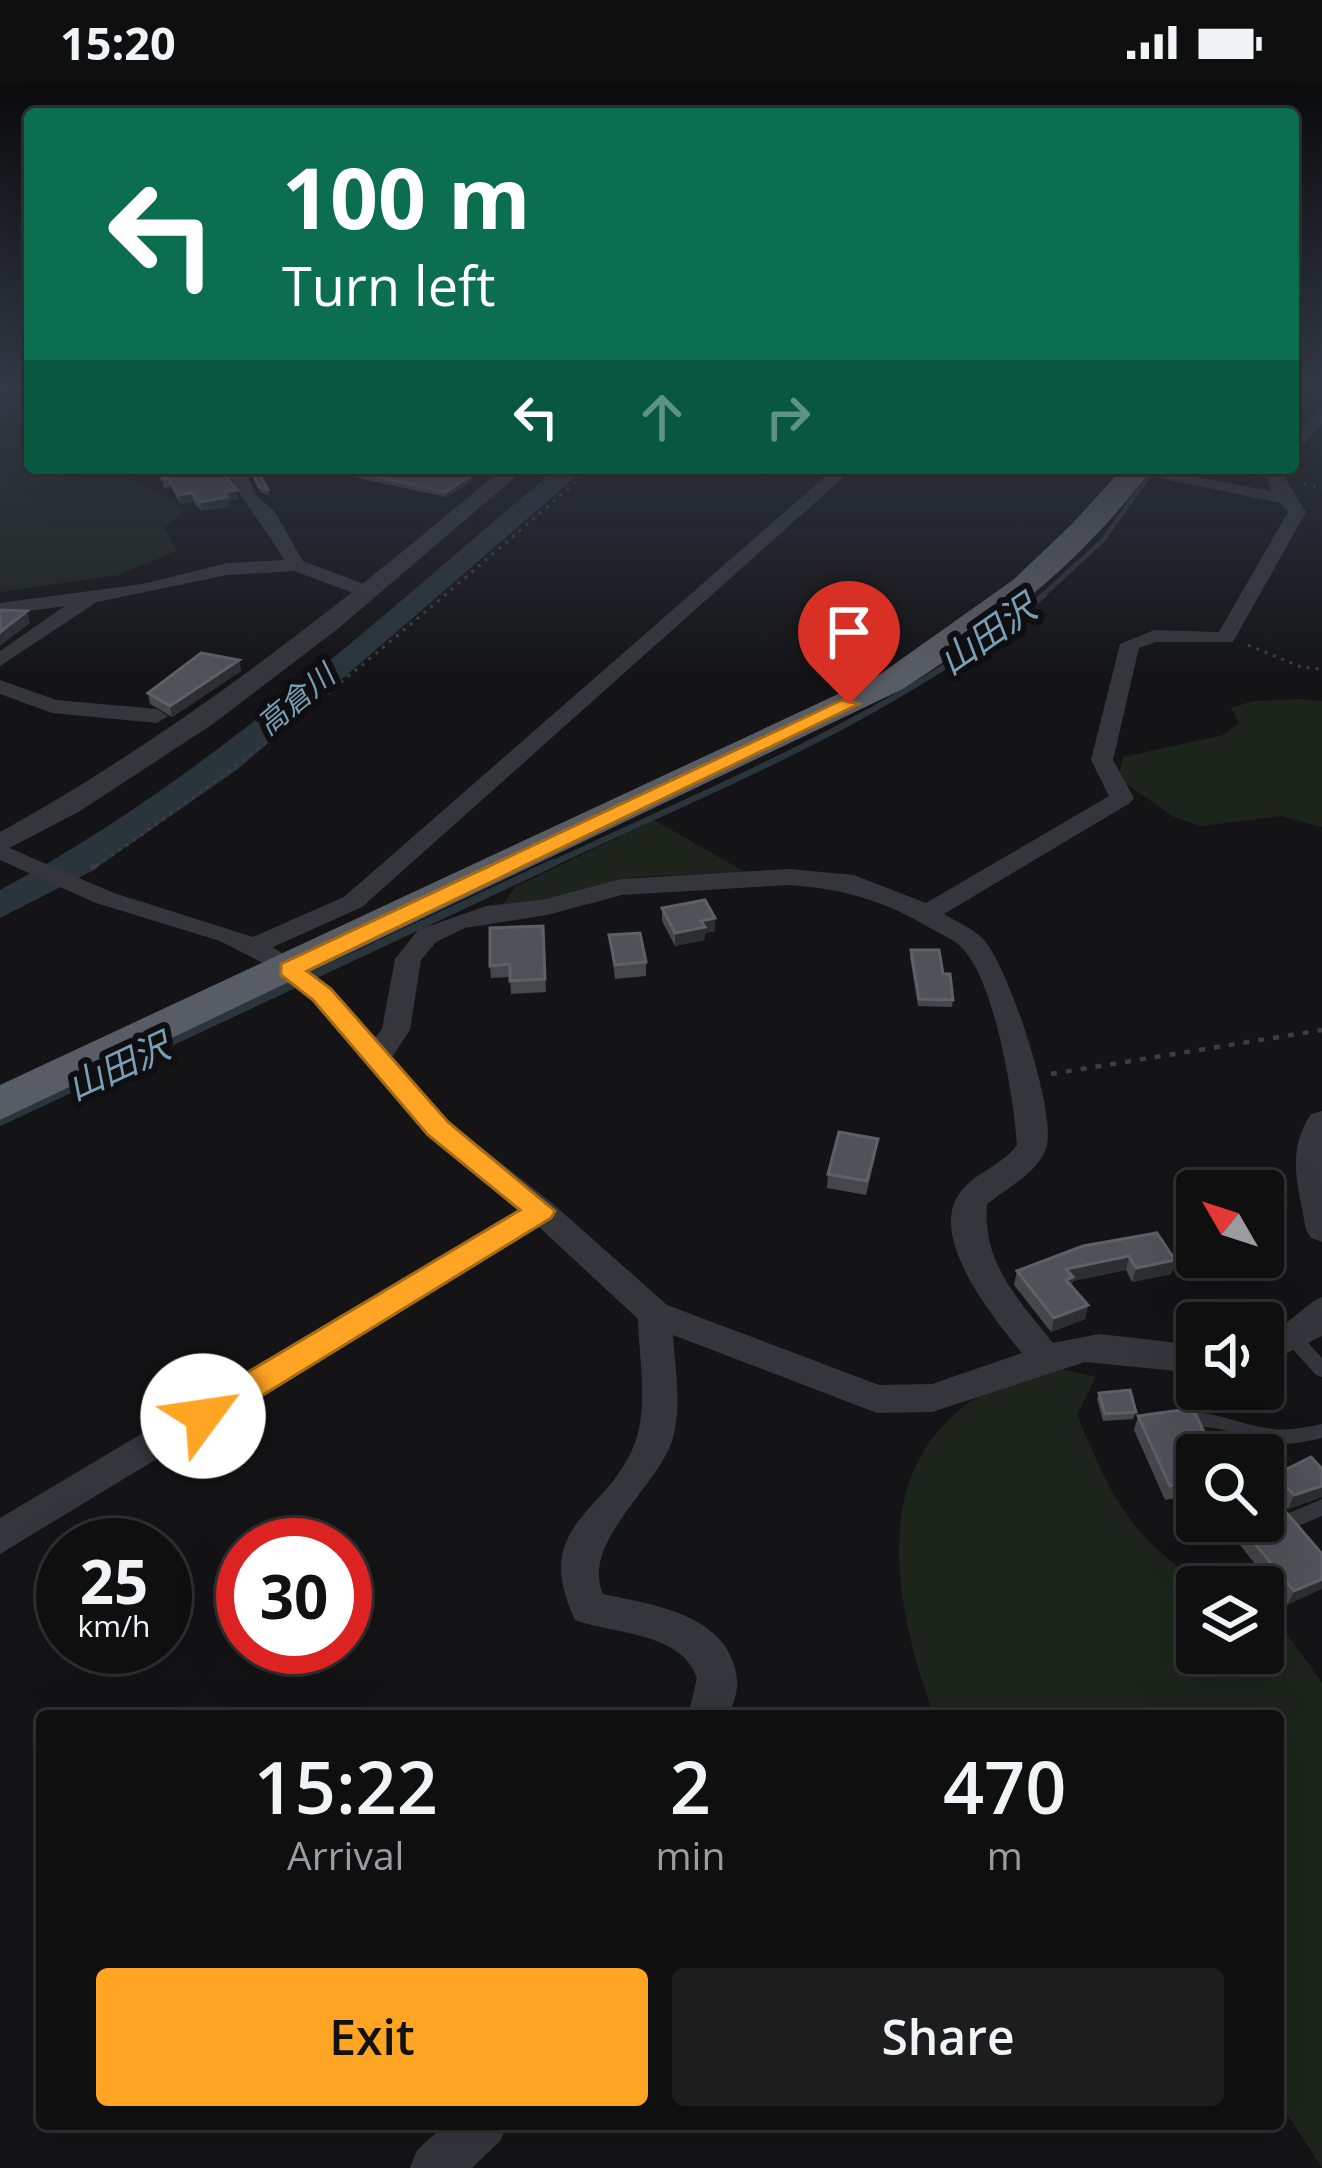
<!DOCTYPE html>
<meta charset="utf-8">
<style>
body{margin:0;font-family:"Open Sans","Noto Sans JP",sans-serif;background:#1d1d1e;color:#f1f3f6;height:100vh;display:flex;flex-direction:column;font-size:45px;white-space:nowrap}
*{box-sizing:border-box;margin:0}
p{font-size:39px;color:#9b9c9f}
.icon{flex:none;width:66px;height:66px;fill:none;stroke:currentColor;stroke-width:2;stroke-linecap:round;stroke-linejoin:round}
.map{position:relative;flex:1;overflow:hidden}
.drawer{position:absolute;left:36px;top:1626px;width:1248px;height:420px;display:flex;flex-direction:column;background:#0f0f10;border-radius:12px;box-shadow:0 12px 48px #0002,0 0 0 3px #2f2f30}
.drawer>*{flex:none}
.top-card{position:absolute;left:24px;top:24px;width:1275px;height:366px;border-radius:12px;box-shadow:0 12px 48px #0002,0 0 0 3px #2f2f30;background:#0b6e4f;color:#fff;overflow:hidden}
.needle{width:78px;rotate:309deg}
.tools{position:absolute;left:1176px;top:1086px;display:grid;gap:24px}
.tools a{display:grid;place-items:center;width:108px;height:108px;border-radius:12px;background:#0f0f10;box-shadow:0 12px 48px #0002,0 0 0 3px #2f2f30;font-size:60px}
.speed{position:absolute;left:36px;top:1434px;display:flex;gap:24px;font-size:60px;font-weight:700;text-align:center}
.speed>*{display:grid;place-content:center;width:156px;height:156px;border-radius:50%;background:#0f0f10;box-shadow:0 12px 48px #0002,0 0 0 3px #2f2f30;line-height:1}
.speed small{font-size:30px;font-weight:400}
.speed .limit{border:18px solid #d22;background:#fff;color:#111}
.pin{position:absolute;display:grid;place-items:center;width:102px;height:102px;color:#fff;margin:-123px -51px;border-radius:50% 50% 50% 0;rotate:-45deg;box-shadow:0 0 12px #0007}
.pin .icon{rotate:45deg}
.me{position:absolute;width:132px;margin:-66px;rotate:59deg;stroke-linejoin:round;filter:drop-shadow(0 0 9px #0008)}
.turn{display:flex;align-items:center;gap:42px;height:252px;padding:0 60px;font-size:54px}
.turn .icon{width:156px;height:156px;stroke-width:2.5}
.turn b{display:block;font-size:84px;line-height:102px}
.lanes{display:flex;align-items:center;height:114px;padding:0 60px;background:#0003;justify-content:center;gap:60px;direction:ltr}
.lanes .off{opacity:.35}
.eta{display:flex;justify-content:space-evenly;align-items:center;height:204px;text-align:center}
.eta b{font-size:72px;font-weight:600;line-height:84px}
.cta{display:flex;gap:24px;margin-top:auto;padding:24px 60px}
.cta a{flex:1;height:138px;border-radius:12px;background:#ffa423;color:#111;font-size:48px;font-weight:600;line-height:138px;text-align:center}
.cta a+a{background:#1d1d1e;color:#f1f3f6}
.status{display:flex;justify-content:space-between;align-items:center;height:84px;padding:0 60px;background:#0f0f10;direction:ltr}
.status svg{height:33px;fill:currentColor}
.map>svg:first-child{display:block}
.green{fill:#1c241c}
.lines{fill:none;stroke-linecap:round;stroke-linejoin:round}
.stream-far2{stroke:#29343b;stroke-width:4.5}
.stream-far1{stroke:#29343b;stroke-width:6}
.stream{stroke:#29343b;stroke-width:8}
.river{fill:#29343b;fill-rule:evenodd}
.path-far1{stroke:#3b3d42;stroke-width:3;stroke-dasharray:3 6;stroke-linecap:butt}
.path{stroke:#3b3d42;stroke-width:4.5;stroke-dasharray:6 9;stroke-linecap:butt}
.service{fill:#35363b;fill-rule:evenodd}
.minor{fill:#35363b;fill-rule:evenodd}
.tertiary{fill:#35363b;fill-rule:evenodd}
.trunk{fill:#585c64;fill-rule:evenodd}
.wall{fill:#45474b}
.shaded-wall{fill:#2d2e31}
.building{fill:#4f5257;stroke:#5d6066;stroke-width:3}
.route{fill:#ffa423;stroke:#a66b17;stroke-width:3}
.labels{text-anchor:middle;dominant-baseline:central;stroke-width:12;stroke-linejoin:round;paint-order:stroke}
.far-water-label{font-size:30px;font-style:italic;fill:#799eb5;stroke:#0f0f11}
.water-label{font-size:36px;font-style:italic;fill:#799eb5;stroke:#0f0f11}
</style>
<div class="status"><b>15:20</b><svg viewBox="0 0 49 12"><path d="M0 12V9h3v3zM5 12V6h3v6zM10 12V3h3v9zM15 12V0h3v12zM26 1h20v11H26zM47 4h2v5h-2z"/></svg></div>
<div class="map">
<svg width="1322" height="2084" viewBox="0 0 1322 2084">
<rect width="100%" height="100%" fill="#141416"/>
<!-- green -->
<g class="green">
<path d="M0,300H30V307L13,314L22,331L30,334V384H128L135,399L176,417L184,426L164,444L177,467L119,491L0,508Z"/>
<path d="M1302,615L1322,617V743L1281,732L1201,742L1174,733L1118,694L1123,673L1223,651L1239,639L1231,624L1253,617Z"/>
<path d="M654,736L745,788L632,793L543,816L502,821L515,803Z"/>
<path d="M1048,1282L1096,1293L1077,1331C1113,1416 1128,1452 1208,1503H1197V1569H1263V1534L1283,1544L1322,1599V2084L1278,2016V1632H934C881,1484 867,1335 1048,1282Z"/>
</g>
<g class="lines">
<!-- stream-far2 -->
<path class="stream-far2" d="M1040,514L1102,457L1155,384"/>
<!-- stream-far1 -->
<path class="stream-far1" d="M547,782C718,702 896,632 1044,511"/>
<!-- stream -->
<path class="stream" d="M0,1038L553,779"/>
<!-- river -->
<path class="river" d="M557,384H586L238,685L90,788L0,834V806C207,695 378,534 557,384Z"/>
<!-- path-far1 -->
<g class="path-far1">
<path d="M1304,400L1322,404"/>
<path d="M1248,561L1301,583L1322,585"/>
<path d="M96,782C275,662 429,525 592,384"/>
</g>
<!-- path -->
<g class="path">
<path d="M91,785L100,779"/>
<path d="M1051,990L1322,946"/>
</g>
<!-- service -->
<g class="service">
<path d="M1294,1248L1300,1250L1322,1274V1293L1316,1291L1288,1260L1285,1255L1288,1250Z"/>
<path d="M1195,1328C1222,1330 1246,1342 1273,1345C1290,1347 1306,1343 1322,1340V1354C1276,1365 1270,1359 1227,1347C1214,1343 1201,1343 1189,1340L1186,1335L1189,1330Z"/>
<path d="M1322,1415V1432L1296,1443L1289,1441L1287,1435L1289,1429Z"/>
</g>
<!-- minor -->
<g class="minor">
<path d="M1322,324V340L1293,371V355Z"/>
<path d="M226,384H244L256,411L275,428L303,477L375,504V512H361L294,487L227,491L97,518L0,582V567L65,522L0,531V519L142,500L227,479L284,476C266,443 241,418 226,384Z"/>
<path d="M835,384H854L362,823L273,863L332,904L375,954L382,945L395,875L418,846L486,822L546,815L621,795L789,785L854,791L926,819L1109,712L1091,676L1120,560L1154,546L1219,548L1288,428L1280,419L1111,384H1148L1271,407L1267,394L1272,384H1290L1285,394L1306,428L1233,558H1156L1139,564L1113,676L1134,714L1130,719L944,830C957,838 974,845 984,856C1009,884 1055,1024 1047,1061C1042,1086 1006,1105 987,1120C982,1179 1018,1215 1053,1259L1099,1250L1197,1261V1289L1085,1278L932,1328L877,1329L673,1251C675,1283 682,1322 673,1354C658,1404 580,1458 603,1510C653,1521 730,1530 737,1595C739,1607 732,1620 730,1632H688L697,1594C682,1548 613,1550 575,1536C529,1437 610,1431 636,1356C648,1319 639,1273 638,1235L539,1143L0,1470V1434L518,1126L427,1052L312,916L265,880L220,857L96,819L0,776V760L114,809L253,853L344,813ZM789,801C842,805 884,816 930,844C940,850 955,856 962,864C995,897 1014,1015 1017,1061C1003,1081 973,1089 959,1110C928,1155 995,1236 1022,1269L932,1300L879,1301L667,1221L552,1119L449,1038L392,973L410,946L421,876L436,858L465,844L547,831L622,811Z"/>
<path d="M0,596L56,616L157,625L168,632L157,639L52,629L0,610Z"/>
<path d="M1322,1027V1158L1311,1154L1306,1146C1299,1103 1285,1069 1311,1030Z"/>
<path d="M1322,1213V1252L1263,1281V1254C1288,1243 1305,1219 1322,1213Z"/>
<path d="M446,2040H508L500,2057L472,2084H410L417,2066Z"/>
</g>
<!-- tertiary -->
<path class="tertiary" d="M503,384H526L340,543L213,640L80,727L0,769V748C183,647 344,518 503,384Z"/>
<!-- trunk -->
<path class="trunk" d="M1123,384H1152C1086,475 996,545 903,605L0,1036V1001L879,591L1013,496L1072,440Z"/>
</g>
<!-- wall -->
<g class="wall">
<path d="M320,384H438L472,397L446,413L321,386Z"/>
<path d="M252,387L268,405L269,411L260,408Z"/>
<path d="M222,388L237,406L238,415L228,417L229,423L202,427L193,418L180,420L171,403L164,404L162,395Z"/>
<path d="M239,576L241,587L172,633L150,620L148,609Z"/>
<path d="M662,824L715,834V847L705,849L704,856L675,862L662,837Z"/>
<path d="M543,842L546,908L511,910L510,893L491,894L490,882Z"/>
<path d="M609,851L646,878V892L615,895Z"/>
<path d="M911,866L943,890L953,916L952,923L918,922L910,873Z"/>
<path d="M876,1069L866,1111L827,1104L828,1090Z"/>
<path d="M1083,1162L1175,1176L1171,1190L1132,1198L1126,1186L1073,1197L1071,1202L1088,1221L1085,1235L1051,1248L1014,1201L1017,1187Z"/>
<path d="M1182,1280H1197V1305H1260L1256,1321L1228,1329L1219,1315L1183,1316L1177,1294Z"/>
<path d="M1099,1309L1136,1328L1133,1335L1103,1337L1097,1315Z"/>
<path d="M1138,1332L1197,1371V1411L1165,1416L1134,1346Z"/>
<path d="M1322,1385V1413L1288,1425L1269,1404L1275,1391Z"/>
<path d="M1238,1439L1322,1470L1287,1521L1233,1452Z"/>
</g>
<!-- shaded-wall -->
<g class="shaded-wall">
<path d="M472,391V397L446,413V408Z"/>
<path d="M237,406L238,415L228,417L229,423L202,427L200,418L224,408Z"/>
<path d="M192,409L193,418L180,420L178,411Z"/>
<path d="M27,527L30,539L0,562V548Z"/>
<path d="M239,576L241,587L172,633L170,622Z"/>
<path d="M715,834V847L705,849L704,856L675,862V849L701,837Z"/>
<path d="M1129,1172L1126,1186L1073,1197L1070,1207L1063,1210L1066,1185Z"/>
<path d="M1175,1176L1171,1190L1132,1198L1136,1184Z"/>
<path d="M1088,1221L1085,1235L1051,1248L1054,1234Z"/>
<path d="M1262,1307L1256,1321L1228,1329L1233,1315Z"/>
<path d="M1322,1402V1413L1288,1425L1294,1411Z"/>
<path d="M1322,1495V1505L1287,1521L1294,1507Z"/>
</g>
<!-- building -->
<g class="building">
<path d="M163,384H221L222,388L237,406L224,408L227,413L200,418L192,409L178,411L169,394L162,395Z"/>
<path d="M335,384H438L472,391L446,408Z"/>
<path d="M252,387H257L268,405L259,403Z"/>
<path d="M0,526L27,527L0,548Z"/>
<path d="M201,569L239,576L170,622L148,609Z"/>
<path d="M705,816L715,834L701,837L705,843L675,849L662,824Z"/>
<path d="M543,842L545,895L510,897V880L490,882V844Z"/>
<path d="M640,849L646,878L615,881L609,851Z"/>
<path d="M911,866H939L943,890H950L953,916L919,915Z"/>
<path d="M839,1048L878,1055L867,1097L828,1090Z"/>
<path d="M1157,1149L1175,1176L1136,1184L1129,1172L1066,1185L1073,1193L1066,1196L1088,1221L1054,1234L1017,1187L1083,1162Z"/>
<path d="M1182,1280H1197V1302H1188Z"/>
<path d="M1227,1305H1260L1262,1307L1233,1315Z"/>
<path d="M1130,1306L1136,1328L1105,1330L1099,1309Z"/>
<path d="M1188,1325L1196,1331L1215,1371H1197V1399L1170,1402L1138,1332Z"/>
<path d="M1311,1373L1322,1385V1402L1294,1411L1275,1391Z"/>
<path d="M1280,1421L1322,1470V1495L1294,1507L1238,1439L1243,1437H1263V1428Z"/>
</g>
<!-- sky -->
<linearGradient id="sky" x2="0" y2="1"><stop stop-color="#0b0b0c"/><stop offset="0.51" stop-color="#343a47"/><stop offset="1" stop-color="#343a47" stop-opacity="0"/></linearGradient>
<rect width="1322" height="592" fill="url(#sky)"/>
<!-- route -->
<path class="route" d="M842,616L859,620L307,887L331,905L448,1038L555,1127L551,1134L214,1341L203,1345L191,1341L187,1332L191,1322L520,1126L428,1051L313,916L281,891V880Z"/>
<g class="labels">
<!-- far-water labels -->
<g class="far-water-label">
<text transform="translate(295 615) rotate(-40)">高倉川</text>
</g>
<!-- water labels -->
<g class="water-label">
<text transform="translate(987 550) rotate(-35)">山田沢</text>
<text transform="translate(118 982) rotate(-25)">山田沢</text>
</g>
</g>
</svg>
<div class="tools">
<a><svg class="needle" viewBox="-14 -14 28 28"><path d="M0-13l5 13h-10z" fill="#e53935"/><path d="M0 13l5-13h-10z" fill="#9b9c9f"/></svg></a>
<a><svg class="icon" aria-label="sound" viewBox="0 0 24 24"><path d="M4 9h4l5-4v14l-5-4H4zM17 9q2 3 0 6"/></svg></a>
<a><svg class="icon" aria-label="search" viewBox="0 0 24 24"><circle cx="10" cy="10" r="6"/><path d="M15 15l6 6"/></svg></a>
<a><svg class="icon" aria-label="layers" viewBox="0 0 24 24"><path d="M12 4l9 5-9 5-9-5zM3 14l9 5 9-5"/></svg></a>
</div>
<div class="speed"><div>25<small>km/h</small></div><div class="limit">30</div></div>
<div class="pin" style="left:849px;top:620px;background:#d93025"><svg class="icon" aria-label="arrive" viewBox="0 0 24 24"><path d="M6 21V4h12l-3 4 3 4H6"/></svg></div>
<svg class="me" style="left:203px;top:1332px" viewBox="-20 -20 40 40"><circle r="19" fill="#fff"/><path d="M0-13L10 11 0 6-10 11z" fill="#ffa423"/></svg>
<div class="top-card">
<div class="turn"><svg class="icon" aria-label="left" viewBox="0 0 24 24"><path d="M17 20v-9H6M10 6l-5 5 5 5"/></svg><div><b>100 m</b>Turn left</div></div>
<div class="lanes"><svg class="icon" aria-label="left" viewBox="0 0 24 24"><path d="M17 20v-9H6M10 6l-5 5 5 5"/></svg><svg class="icon off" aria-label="ahead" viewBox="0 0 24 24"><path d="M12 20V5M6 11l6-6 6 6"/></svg><svg class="icon off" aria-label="right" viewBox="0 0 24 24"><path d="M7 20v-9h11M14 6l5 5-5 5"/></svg></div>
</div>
<section class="drawer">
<div class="eta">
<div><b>15:22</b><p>Arrival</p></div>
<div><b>2</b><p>min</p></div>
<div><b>470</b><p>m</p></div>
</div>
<div class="cta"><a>Exit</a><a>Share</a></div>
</section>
</div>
